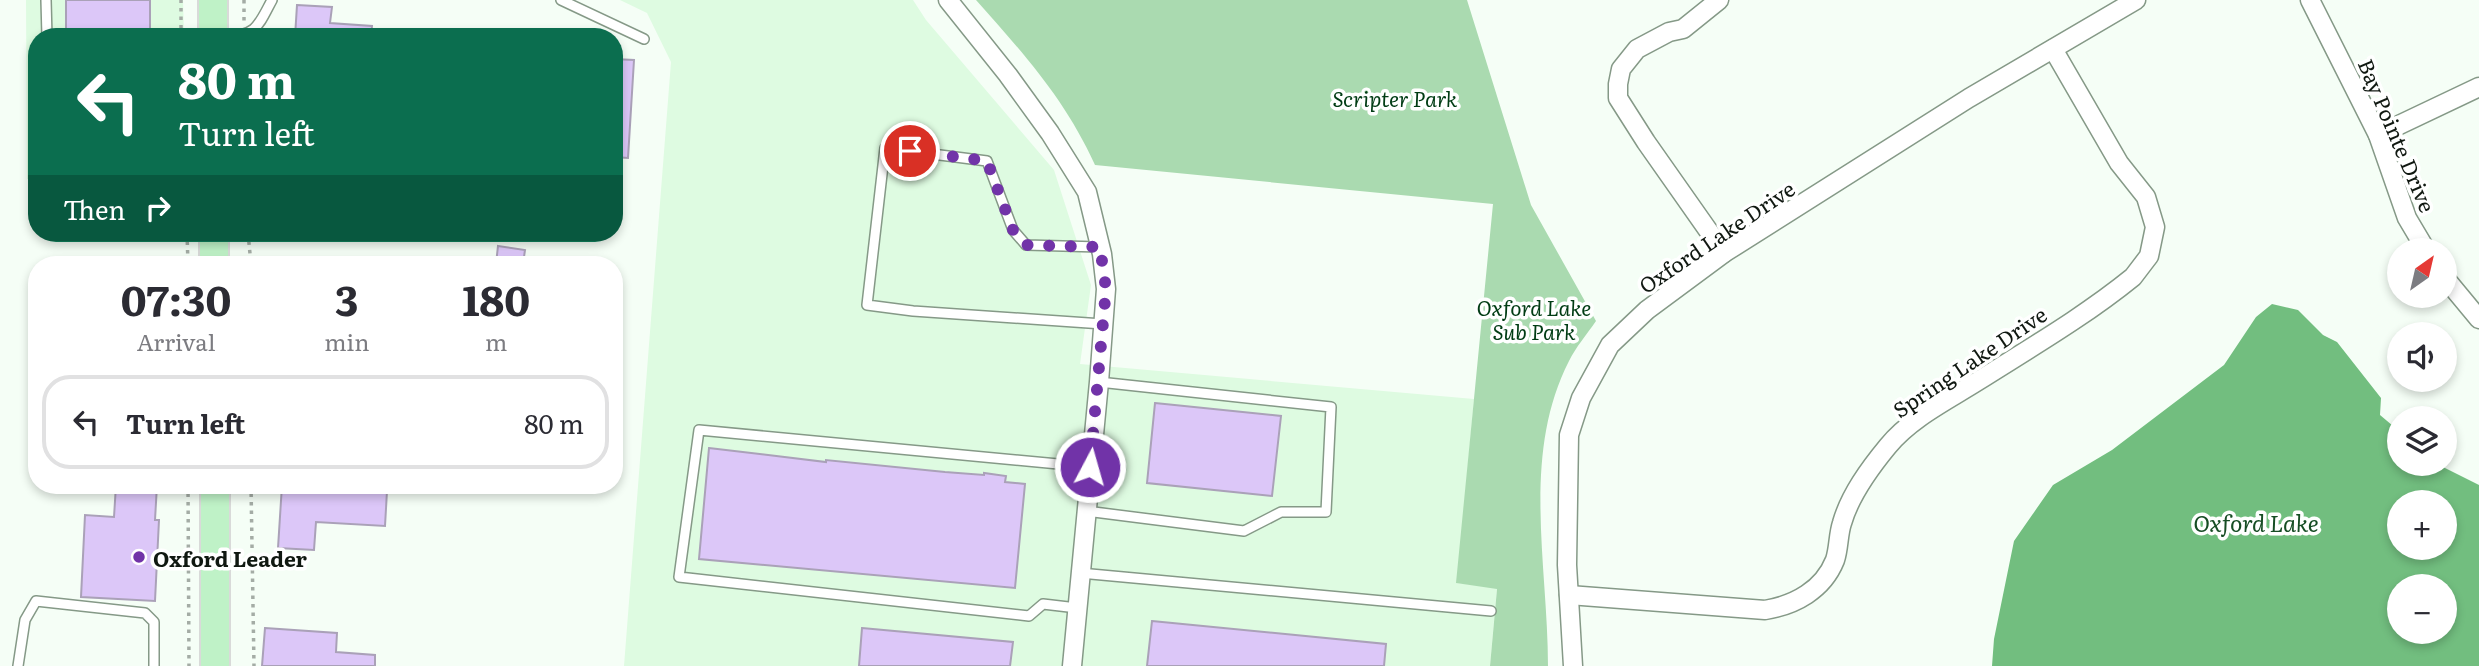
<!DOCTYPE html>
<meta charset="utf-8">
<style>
body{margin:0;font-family:Literata,serif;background:#f2f2f3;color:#2b2b33;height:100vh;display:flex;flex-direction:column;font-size:26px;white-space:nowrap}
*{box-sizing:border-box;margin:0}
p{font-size:23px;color:#7c7c81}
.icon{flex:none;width:38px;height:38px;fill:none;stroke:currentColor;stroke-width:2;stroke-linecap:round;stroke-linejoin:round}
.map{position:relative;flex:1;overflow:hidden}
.drawer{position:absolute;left:28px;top:256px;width:595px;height:238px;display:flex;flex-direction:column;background:#fff;border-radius:28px;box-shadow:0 4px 10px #0003}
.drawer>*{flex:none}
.top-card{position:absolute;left:28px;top:28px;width:595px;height:214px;border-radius:28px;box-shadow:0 4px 10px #0003;background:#0b6e4f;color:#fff;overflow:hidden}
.needle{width:46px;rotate:34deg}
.tools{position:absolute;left:2387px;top:238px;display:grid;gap:14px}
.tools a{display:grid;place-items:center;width:70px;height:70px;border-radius:50%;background:#fff;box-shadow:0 4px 10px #0003;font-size:35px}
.pin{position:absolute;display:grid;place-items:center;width:60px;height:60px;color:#fff;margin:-30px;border:4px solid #fff;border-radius:50%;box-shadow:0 2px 7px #0007}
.me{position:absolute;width:77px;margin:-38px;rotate:6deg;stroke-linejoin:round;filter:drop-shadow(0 0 5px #0008)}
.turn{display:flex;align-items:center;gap:24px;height:147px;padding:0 35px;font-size:32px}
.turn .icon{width:91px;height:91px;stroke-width:2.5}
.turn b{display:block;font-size:49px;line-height:60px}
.then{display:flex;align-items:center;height:66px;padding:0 35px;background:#0003;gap:14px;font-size:26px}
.eta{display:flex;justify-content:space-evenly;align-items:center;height:119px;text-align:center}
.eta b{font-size:42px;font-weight:700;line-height:49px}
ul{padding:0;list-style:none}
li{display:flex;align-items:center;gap:21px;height:94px;margin:0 14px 10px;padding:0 21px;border:4px solid #e1e1e2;border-radius:28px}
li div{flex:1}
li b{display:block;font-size:26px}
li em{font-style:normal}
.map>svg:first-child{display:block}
.built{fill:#defbe1}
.green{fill:#aadab0}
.water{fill:#72be7f;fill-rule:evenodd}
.building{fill:#dcc7f8;stroke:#aaa1b8;stroke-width:2}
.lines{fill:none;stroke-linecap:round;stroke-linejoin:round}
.service-casing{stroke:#859987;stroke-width:12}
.minor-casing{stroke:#859987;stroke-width:21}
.primary-casing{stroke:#d9dad9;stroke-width:32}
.path{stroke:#a4aca5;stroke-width:3.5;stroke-dasharray:3.5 5;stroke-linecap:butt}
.service{stroke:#fff;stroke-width:9}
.minor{stroke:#fff;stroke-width:18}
.primary{stroke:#bff2c7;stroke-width:28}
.route{stroke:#7133a8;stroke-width:12;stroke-dasharray:0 21.6}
.poi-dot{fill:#7133a8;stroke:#fff;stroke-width:2.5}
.labels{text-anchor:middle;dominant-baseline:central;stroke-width:7;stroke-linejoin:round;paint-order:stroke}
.park-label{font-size:21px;font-style:italic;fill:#013c14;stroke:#fff}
.street-label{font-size:21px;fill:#101811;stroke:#fff}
.poi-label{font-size:21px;font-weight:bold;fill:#101811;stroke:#fff;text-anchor:start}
.water-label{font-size:23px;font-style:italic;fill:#164d24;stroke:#fff}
</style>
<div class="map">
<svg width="2479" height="666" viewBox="0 0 2479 666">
<rect width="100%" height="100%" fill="#f5fef6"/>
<!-- built -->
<g class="built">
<path d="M26,0H183L184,37H37V179H27Z"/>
<path d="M620,0H913L926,20L1054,170L1091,285L1080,364L1474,399L1457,583L1497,588L1490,666H624L671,62L647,13Z"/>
</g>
<!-- green -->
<path class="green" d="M976,0H1467L1531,205L1596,321C1587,334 1576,347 1569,361C1521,455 1548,565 1548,666H1490L1497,589L1456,583L1493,204L1095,165C1065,99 1024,54 976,0Z"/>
<!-- water -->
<path class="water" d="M2272,304L2298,310L2323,335L2337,342L2381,398L2380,415L2399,431V464H2437L2479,485V666H1992L1994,639L2014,541L2053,485L2112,450L2224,365L2256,317ZM2399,502H2445V548H2399ZM2399,586H2445V632H2399Z"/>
<!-- building -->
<g class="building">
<rect x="66" y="0" width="84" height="37"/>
<path d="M297,5L332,7L330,23L372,26L371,37H295Z"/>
<path d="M614,59L634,60L628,158L614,157Z"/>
<path d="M498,246L525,250L523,264H496Z"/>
<path d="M1155,403L1281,416L1272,496L1147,483Z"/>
<path d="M709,448L826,462V460L945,472L984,475V473L1006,476L1005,482L1025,484L1015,588L699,559Z"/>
<path d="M116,485H157L155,520H159L155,601L81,597L85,515L114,517Z"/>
<path d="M282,485H367L366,489L387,491L385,526L316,522L314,550L278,548Z"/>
<path d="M1152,621L1386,644L1384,666H1147Z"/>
<path d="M265,628L337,633L336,652L375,655V666H262Z"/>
<path d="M862,628L1013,642L1010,666H859Z"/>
</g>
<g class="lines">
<!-- service casing -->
<g class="service-casing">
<g id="service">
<path d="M46,0L47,37"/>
<path d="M561,0L644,39"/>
<path d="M226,37C257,35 258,26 272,0"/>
<path d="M1100,247L1026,245L1013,230L987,161L885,148L867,305L913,311L1103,324"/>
<path d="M1086,511L1244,531L1281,512H1326L1331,407L1099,382"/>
<path d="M1080,573L1491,611"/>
<path d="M1077,608L1043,604L1029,616L679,577L699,430L1090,467"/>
<path d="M18,666L25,620L36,601L145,613L154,622V666"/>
</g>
</g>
<!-- minor casing -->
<g class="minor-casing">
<g id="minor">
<path d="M948,0L1008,75L1050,133L1087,192L1102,254L1106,289L1099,382L1072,666"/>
<path d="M1719,0L1683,29L1669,32L1637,49L1621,69L1618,84V98L1646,142L1724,253"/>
<path d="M2310,0L2378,135L2407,218L2426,250"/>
<path d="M2378,135L2479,87"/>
<path d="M2445,278L2479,319"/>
<path d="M1569,595L1765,610C1795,605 1823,590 1835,560C1839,548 1838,535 1842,523C1850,495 1869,469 1888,446C1911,418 1948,400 1978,381C2030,348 2085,316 2133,277L2149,256L2155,227L2146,197L2119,163L2053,49"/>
<path d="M1573,666L1567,565L1569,435L1581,398L1610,345L1647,310L1724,253L1969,98L2136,0"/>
</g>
</g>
<!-- primary casing -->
<g class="primary-casing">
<g id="primary">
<path d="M213,0V37"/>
<path d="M214,233V264"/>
<path d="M215,666V485"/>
</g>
</g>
<!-- path -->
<g class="path">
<path d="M244,0V21"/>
<path d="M181,37V0"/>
<path d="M187,233L188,264"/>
<path d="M248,233L251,264"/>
<path d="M188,485L189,666"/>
<path d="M251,485L254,666"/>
</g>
<!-- service -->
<use href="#service" class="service"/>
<!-- minor -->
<use href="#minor" class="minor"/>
<!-- primary -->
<use href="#primary" class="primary"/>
</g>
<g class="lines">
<!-- route -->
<path class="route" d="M910,151L987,161L1013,230L1026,245L1100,247L1106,289L1090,467"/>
</g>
<!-- markers -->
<circle class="poi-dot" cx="139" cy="557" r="7"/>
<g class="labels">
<!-- park labels -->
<g class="park-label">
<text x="1395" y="97">Scripter Park</text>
<text x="1534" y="306">Oxford Lake<tspan x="1534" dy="24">Sub Park</tspan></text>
</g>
<!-- street labels -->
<g class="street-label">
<text transform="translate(2398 135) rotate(67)">Bay Pointe Drive</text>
<text transform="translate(1716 236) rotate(-34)">Oxford Lake Drive</text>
<text transform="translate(1969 361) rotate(-34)">Spring Lake Drive</text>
</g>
<!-- poi labels -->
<g class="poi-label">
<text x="153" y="557">Oxford Leader</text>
</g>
<!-- water labels -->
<g class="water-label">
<text x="2256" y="522">Oxford Lake</text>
</g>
</g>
</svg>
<div class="tools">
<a><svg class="needle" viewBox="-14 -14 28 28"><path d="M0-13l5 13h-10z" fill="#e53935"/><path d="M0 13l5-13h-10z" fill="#7c7c81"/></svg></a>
<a><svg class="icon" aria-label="sound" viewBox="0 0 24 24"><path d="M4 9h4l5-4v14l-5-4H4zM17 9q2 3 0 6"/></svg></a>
<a><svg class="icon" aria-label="layers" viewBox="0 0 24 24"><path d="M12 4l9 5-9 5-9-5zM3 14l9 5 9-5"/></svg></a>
<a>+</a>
<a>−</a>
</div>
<div class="pin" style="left:910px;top:151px;background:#d93025"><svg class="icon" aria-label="arrive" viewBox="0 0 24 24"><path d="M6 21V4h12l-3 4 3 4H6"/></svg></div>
<svg class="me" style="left:1090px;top:467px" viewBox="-20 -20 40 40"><circle r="17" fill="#7133a8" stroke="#fff" stroke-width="3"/><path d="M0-11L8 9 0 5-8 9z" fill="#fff"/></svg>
<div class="top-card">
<div class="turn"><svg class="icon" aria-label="left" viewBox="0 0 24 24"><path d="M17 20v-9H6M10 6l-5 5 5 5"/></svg><div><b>80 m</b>Turn left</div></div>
<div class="then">Then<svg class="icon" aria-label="right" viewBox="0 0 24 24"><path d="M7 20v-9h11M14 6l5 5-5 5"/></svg></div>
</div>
<section class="drawer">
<div class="eta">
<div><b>07:30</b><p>Arrival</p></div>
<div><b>3</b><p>min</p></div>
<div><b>180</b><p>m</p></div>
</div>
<ul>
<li><svg class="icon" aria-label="left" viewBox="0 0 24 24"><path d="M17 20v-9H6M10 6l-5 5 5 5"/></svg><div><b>Turn left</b></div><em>80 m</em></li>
</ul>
</section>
</div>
